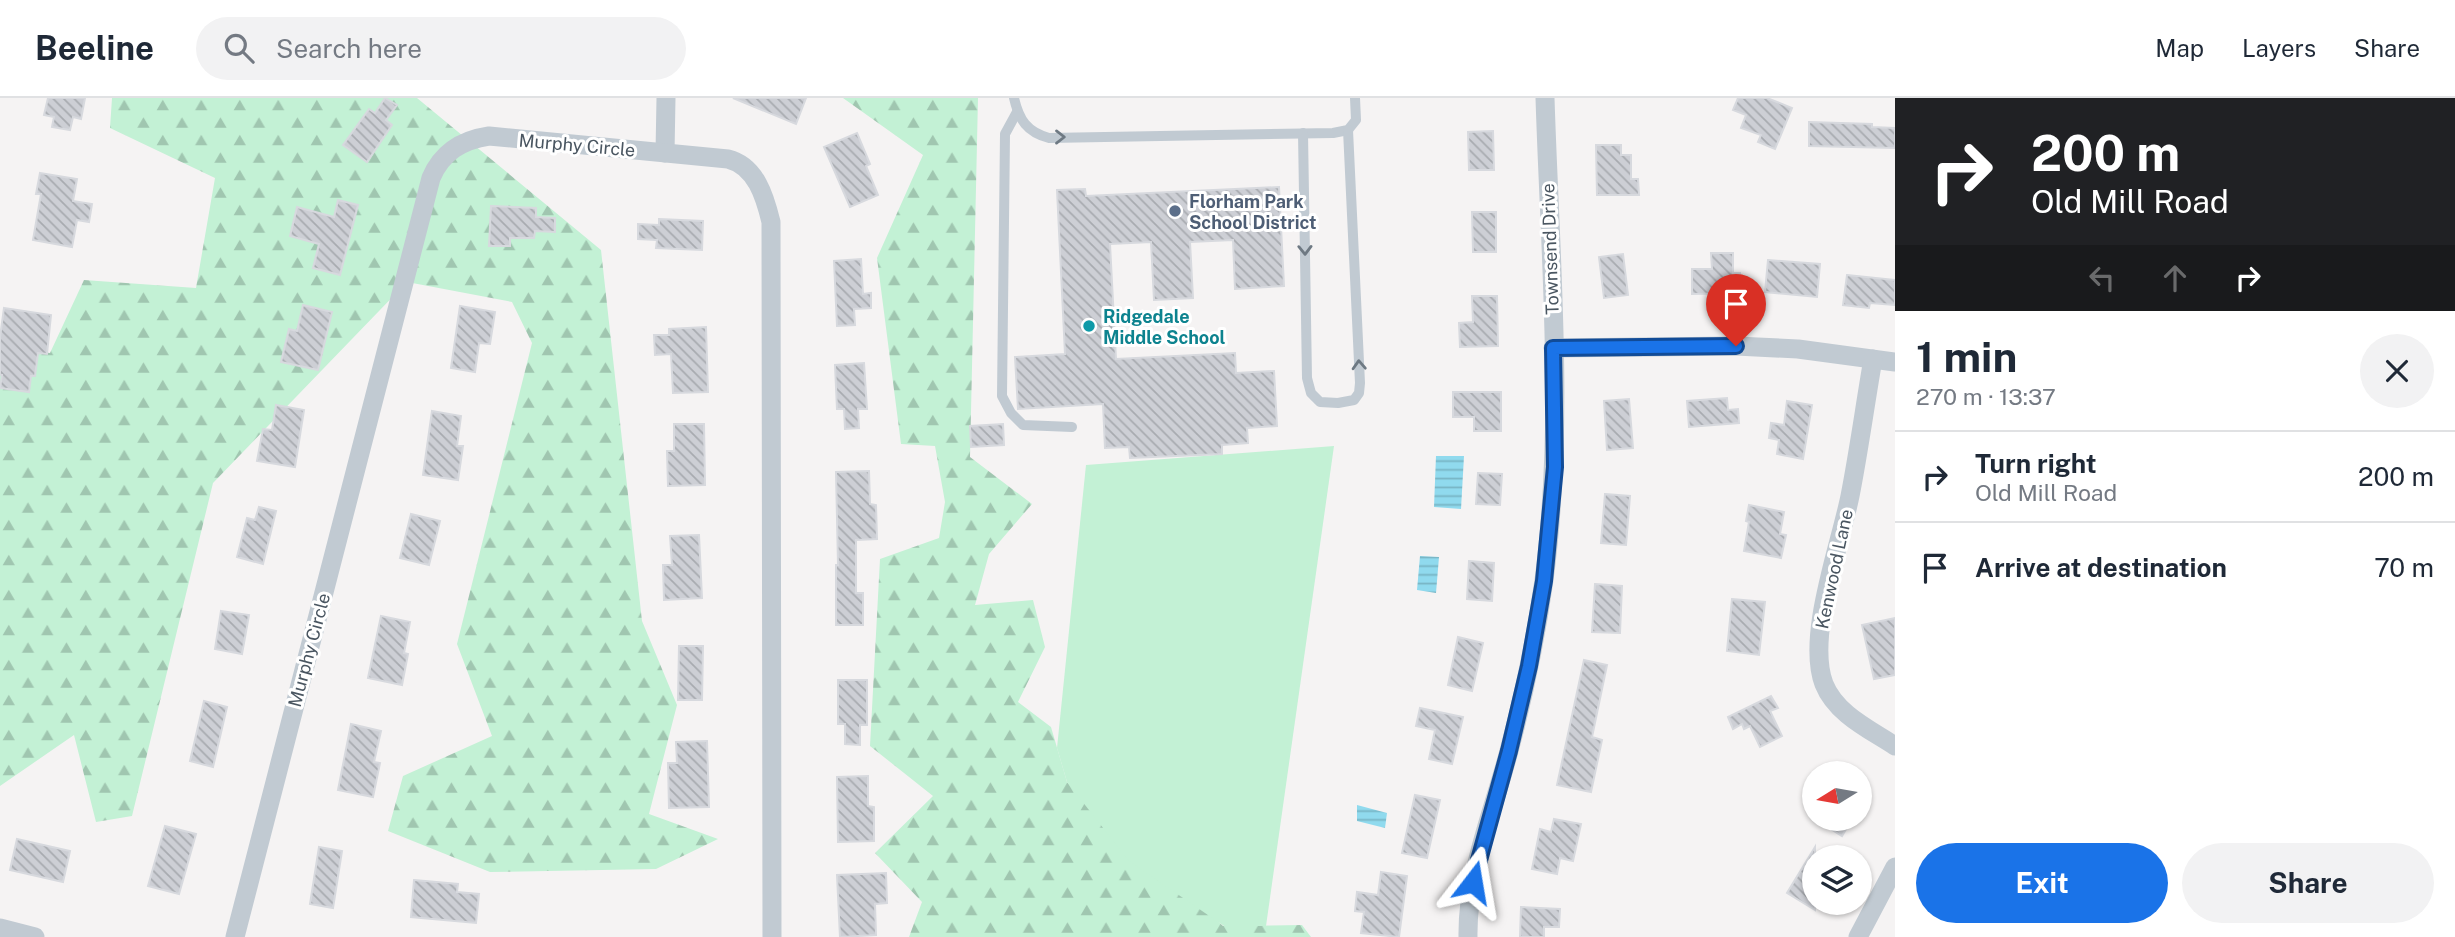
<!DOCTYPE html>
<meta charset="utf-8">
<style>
body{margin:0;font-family:"Public Sans",sans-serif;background:#f2f2f3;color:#1f2937;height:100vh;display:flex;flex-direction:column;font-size:26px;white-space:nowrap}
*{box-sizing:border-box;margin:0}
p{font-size:23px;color:#747a83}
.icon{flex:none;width:38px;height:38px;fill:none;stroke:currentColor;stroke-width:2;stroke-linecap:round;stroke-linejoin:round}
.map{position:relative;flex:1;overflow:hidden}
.side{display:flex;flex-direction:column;background:#fff;width:560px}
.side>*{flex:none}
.top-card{background:#202124;color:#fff;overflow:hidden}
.needle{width:46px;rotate:259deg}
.tools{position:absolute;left:1802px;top:663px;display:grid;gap:14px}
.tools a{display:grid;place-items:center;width:70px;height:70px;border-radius:50%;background:#fff;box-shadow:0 2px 5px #0004;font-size:35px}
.pin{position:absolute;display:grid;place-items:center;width:60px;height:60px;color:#fff;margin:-72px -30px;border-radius:50% 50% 50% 0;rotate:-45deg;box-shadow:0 0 7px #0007}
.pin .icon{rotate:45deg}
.me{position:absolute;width:77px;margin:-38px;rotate:14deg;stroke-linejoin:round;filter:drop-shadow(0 0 5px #0008)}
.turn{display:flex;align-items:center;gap:24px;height:147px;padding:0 21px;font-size:32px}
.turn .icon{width:91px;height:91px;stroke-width:2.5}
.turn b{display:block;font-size:49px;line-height:60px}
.lanes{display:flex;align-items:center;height:66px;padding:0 21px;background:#0003;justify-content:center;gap:35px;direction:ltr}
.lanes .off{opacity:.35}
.round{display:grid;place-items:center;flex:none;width:74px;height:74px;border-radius:37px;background:#f2f2f3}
.head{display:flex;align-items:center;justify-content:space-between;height:119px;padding:0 21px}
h1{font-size:42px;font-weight:700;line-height:52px}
.action{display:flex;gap:14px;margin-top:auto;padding:14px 21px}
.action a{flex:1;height:80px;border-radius:42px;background:#1a73e8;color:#fff;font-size:28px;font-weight:700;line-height:80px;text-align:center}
.action a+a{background:#f2f2f3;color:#1f2937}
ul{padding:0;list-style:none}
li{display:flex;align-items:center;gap:21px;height:91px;padding:0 21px;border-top:2px solid #e0e1e3}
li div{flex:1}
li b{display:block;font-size:26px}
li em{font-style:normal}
header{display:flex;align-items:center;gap:42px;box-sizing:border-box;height:98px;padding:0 35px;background:#fff;border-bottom:2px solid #e0e1e3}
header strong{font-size:33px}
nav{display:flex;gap:38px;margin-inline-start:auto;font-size:24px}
.search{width:490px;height:63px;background:#f2f2f3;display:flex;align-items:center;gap:18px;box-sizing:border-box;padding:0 24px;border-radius:38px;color:#747a83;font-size:26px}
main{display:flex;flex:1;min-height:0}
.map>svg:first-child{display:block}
.forest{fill:url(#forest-firs)}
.pitch{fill:#c3f1d5}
.water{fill:url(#water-rules)}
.building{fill:url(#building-back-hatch);stroke:#d7d9de;stroke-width:2}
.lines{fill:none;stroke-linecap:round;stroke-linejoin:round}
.service{stroke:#c1cad2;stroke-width:10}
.minor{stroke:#c1cad2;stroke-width:19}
.oneway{stroke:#6e7983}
.route-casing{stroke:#114b97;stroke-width:18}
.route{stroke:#1a73e8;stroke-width:12}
.service-dot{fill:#5c6f8a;stroke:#fff;stroke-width:2.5}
.culture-dot{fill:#0f9aa8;stroke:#fff;stroke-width:2.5}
.labels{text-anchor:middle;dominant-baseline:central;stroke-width:6;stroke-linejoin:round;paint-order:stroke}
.street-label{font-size:18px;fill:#4a5661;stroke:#fff}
.service-label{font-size:18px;font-weight:bold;fill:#4e5e75;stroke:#fff;text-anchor:start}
.culture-label{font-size:18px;font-weight:bold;fill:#0d838f;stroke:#fff;text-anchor:start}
</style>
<header>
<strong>Beeline</strong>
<div class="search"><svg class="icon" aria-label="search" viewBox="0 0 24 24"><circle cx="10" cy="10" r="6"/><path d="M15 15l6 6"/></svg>Search here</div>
<nav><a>Map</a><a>Layers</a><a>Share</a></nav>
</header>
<main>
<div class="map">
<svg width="1895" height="839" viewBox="0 0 1895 839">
<defs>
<pattern id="forest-firs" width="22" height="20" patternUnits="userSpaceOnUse" patternTransform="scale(1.75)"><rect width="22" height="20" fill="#c3f1d5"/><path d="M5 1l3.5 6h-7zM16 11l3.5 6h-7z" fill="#a0c6b0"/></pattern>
<pattern id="water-rules" width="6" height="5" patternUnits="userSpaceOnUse" patternTransform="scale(1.75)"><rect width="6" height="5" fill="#90daee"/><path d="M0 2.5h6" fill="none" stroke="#78b4c4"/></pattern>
<pattern id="building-back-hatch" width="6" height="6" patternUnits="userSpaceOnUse" patternTransform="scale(1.75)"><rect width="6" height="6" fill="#cdcfd5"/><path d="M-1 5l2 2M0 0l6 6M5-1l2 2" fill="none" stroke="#a8abb0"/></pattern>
</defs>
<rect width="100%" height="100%" fill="#f5f3f3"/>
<!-- forest -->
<g class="forest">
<path d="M112,0H417L601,152L642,523L677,607L649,716L718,741L656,771L490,774L388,733L403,678L492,638L457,546L532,245L512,204L407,184L213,385L132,718L96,724L74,637L0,688V249L50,255L84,182L196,190L215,80L110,30Z"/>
<path d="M843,0H978L970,359L1032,406L989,456L975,507L1033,502L1045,549L1018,604L1051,629L1067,684L1223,828L1302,827L1311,839H909L922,804L875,755L933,698L870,648L880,461L939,440L945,404L935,348L901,346L877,160L923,57Z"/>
</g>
<!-- pitch -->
<path class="pitch" d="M1334,348L1266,828H1224L1129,763L1067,684L1057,650L1086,367Z"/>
<!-- water -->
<g class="water">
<path d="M1436,358H1464L1461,411L1434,409Z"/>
<path d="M1420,458L1439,459L1436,495L1417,492Z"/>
<path d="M1357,707L1387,715L1385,730L1357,723Z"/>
</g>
<!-- building -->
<g class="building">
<path d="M48,0H85L81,21L73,19L70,32L52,29L54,19L44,17Z"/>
<path d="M385,0L397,7L386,22L392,27L367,64L343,47L369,11L375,15Z"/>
<path d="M733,0H806L796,26Z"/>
<path d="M1738,0H1767L1792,10L1775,51L1758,44L1761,37L1741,30L1746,17L1733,12Z"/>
<path d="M1809,24L1872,26V29L1895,30V50L1809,48Z"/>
<path d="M1493,33L1494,72H1469L1468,34Z"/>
<path d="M857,35L870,66L866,68L878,97L850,109L824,49Z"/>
<path d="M1596,47H1621V57H1631V81H1638L1639,97H1597Z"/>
<path d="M40,75L77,81L73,103L92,106L89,124L77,122L72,149L33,142L41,96H36Z"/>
<path d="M1279,89L1284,188L1235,191L1233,142L1190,144L1193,200L1154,202L1151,144L1110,146L1116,261L1235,255L1236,275L1274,273L1277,328L1247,330L1248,345L1222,347V356L1130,360L1129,349L1105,350L1103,306L1018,311L1015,259L1065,256L1057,92L1085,91L1086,98Z"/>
<path d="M338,102L358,107L340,177L313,170L319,146L290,138L297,109L334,119Z"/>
<path d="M491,108L536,110V119L555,120V134L535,133L534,140H510V148H489Z"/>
<path d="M1472,114H1496V154H1473Z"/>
<path d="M659,121L703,123L702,152L656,150L657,142L638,141V126L659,127Z"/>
<path d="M1711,155H1733V175H1740L1741,195L1692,196V171H1712Z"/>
<path d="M1623,156L1628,197L1604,200L1599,159Z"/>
<path d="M861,161L863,196L871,195V210L854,211L855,227L837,228L834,163Z"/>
<path d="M1768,162L1820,166L1817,199L1765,194Z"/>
<path d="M1847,177L1895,182V207L1870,205L1869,210L1843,207Z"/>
<path d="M1472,198H1497L1498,248L1460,249L1459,225L1473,224Z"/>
<path d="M303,207L332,214L318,272L281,264L289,231L297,233Z"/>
<path d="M460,208L495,214L490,246L479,245L475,274L451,270Z"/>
<path d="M4,210L51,217L47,256L38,255L35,278H31L29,294L0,290L2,277H0V239Z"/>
<path d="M706,229L708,294L673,295L671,256L655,257L654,237H669V231Z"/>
<path d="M864,265L867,311H858L859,330L845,331L844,311H837L835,267Z"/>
<path d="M1453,294H1501V333H1474V319H1453Z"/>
<path d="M1727,300L1728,312L1738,311L1739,325L1689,329L1687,303Z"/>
<path d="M1629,301L1633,350L1607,352L1604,303Z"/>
<path d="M1787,303L1812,307L1803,361L1777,356L1779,342L1769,340L1771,325L1784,327Z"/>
<path d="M276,307L304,312L295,369L257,363L263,331L272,332Z"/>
<path d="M432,313L461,318L457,348H463L458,382L423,377Z"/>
<path d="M674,326H704L705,387L668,388L667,353H674Z"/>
<path d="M1003,326L1004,347L971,349L970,328Z"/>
<path d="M869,373L870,406L876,407L877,441L856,442V495H863V527H836V467H838L836,374Z"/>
<path d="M1478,375L1502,376L1500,407L1476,406Z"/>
<path d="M1605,396L1630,398L1626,447L1601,445Z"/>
<path d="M1749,407L1784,414L1780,436L1786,437L1781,460L1744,453L1749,424L1746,423Z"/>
<path d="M259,409L276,413L263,466L237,459L247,420L255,422Z"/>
<path d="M411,416L440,423L429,467L400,460Z"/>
<path d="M699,437L702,500L664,502L663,467H672L670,438Z"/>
<path d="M1469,463L1494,465L1492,503L1467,501Z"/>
<path d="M1595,486L1622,488L1620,535L1592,534Z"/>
<path d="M1732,501L1765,504L1759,557L1727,553Z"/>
<path d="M221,513L249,517L242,556L215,551Z"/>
<path d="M381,518L410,524L404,555L408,556L402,587L368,580Z"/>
<path d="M1895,520V577L1874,581L1862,527Z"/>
<path d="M1458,539L1483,545L1472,593L1448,587Z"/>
<path d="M679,548H703L702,602H678Z"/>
<path d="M1584,562L1607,567L1592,639L1602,642L1591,694L1557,687Z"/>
<path d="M838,582H867V627H860V647L845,646V626H838Z"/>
<path d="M1771,598L1778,610L1770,613L1782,638L1760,649L1750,628L1744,631L1742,626L1733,631L1728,619Z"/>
<path d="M204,603L227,609L213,669L190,663Z"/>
<path d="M1420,610L1463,619L1452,666L1429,661L1435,632L1416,628Z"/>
<path d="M351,626L381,633L374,664L380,665L373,699L338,692Z"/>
<path d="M707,643L709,709L669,710L668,665H677L676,644Z"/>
<path d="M868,678V708L874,709V743L838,744L837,679Z"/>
<path d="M1415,697L1440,702L1427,760L1402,755Z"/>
<path d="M1554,721L1581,726L1573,763L1560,760L1557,776L1532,771L1540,731L1551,734Z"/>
<path d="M1815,721H1852L1842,738Z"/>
<path d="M165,728L196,736L179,796L148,788Z"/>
<path d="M17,741L70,753L63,784L10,772Z"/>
<path d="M319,749L342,753L333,810L310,806Z"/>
<path d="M1815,749V812L1787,795Z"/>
<path d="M1381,774L1407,778L1399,839L1361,835L1364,814L1355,813L1357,794L1378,797Z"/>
<path d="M886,775L887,805L875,806L876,837L840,839L837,777Z"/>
<path d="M414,782L458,786L457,794L479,796L476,825L411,819Z"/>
<path d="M1521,809L1560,811L1559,829H1544V839H1520Z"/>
</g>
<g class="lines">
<!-- service -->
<g class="service">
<path d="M1014,0C1019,22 1027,34 1049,40L1333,35L1348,32L1356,22L1355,0"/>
<path d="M1017,14L1005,36L1002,298L1011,315L1023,327L1072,329"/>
<path d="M1303,35L1307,280L1311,295L1320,304L1338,305L1354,302L1359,295L1360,285L1348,32"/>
</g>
<!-- minor -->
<g class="minor">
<path d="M665,55L666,0"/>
<path d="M1553,250L1736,248L1798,251L1895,264"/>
<path d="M1873,261C1865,307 1859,352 1850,398C1840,448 1806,539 1824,586C1836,616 1869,631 1895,648"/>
<path d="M0,830L35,839"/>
<path d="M235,839L431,80C442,54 462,42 489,38L728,61C756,68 765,99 771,124L772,839"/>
<path d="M1468,839C1467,775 1493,714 1509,653C1524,597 1536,539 1544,482C1565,322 1550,160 1545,0"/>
<path d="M1858,839L1895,769"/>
</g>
</g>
<!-- one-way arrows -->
<defs><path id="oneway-chevron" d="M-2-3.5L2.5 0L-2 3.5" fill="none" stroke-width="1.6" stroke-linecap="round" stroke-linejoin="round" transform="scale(1.75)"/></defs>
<g class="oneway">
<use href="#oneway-chevron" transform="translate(1060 39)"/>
<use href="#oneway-chevron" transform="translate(1305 152) rotate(89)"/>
<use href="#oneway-chevron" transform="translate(1359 267) rotate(-93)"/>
</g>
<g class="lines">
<!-- route casing -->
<g class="route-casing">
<path id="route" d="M1473,784L1509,653L1529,568L1544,483L1555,369L1553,250L1736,248"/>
</g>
<!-- route -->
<use href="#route" class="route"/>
</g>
<!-- markers -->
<circle class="service-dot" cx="1175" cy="113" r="7"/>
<circle class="culture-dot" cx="1089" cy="228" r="7"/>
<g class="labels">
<!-- street labels -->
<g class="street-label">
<text transform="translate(577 47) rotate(5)">Murphy Circle</text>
<text transform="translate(1550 151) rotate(-92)">Townsend Drive</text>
<text transform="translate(1834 471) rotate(-78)">Kenwood Lane</text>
<text transform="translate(309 552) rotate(-75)">Murphy Circle</text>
</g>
<!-- service labels -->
<g class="service-label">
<text x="1189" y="103">Florham Park<tspan x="1189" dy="21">School District</tspan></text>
</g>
<!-- culture labels -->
<g class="culture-label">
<text x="1103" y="218">Ridgedale<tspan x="1103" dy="21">Middle School</tspan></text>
</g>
</g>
</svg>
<div class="tools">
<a><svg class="needle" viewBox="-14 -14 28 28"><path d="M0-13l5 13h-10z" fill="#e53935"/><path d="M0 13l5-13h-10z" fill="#747a83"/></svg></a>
<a><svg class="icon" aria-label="layers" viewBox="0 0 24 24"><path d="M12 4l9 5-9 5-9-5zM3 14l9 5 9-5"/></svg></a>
</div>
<div class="pin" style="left:1736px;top:248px;background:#d93025"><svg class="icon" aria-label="arrive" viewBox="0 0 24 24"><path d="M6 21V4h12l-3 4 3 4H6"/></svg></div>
<svg class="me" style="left:1473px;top:784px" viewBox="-20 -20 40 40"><path d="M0-17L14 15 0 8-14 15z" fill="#1a73e8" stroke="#fff" stroke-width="4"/></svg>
</div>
<section class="side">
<div class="top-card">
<div class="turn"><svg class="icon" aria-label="right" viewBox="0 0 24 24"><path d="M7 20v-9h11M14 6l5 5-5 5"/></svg><div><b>200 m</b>Old Mill Road</div></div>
<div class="lanes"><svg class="icon off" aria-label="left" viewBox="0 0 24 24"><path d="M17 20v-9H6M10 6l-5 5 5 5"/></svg><svg class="icon off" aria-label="ahead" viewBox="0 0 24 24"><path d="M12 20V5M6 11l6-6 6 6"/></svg><svg class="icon" aria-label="right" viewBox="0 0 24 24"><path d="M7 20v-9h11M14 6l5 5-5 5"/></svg></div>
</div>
<div class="head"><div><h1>1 min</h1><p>270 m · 13:37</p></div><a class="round"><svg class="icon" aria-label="close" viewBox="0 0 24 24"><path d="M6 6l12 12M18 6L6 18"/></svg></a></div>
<ul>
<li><svg class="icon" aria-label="right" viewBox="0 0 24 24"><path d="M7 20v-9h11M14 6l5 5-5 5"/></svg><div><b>Turn right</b><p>Old Mill Road</p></div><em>200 m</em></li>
<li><svg class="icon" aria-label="arrive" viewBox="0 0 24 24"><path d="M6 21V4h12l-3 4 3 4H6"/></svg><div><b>Arrive at destination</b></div><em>70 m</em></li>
</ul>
<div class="action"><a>Exit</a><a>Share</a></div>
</section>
</main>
